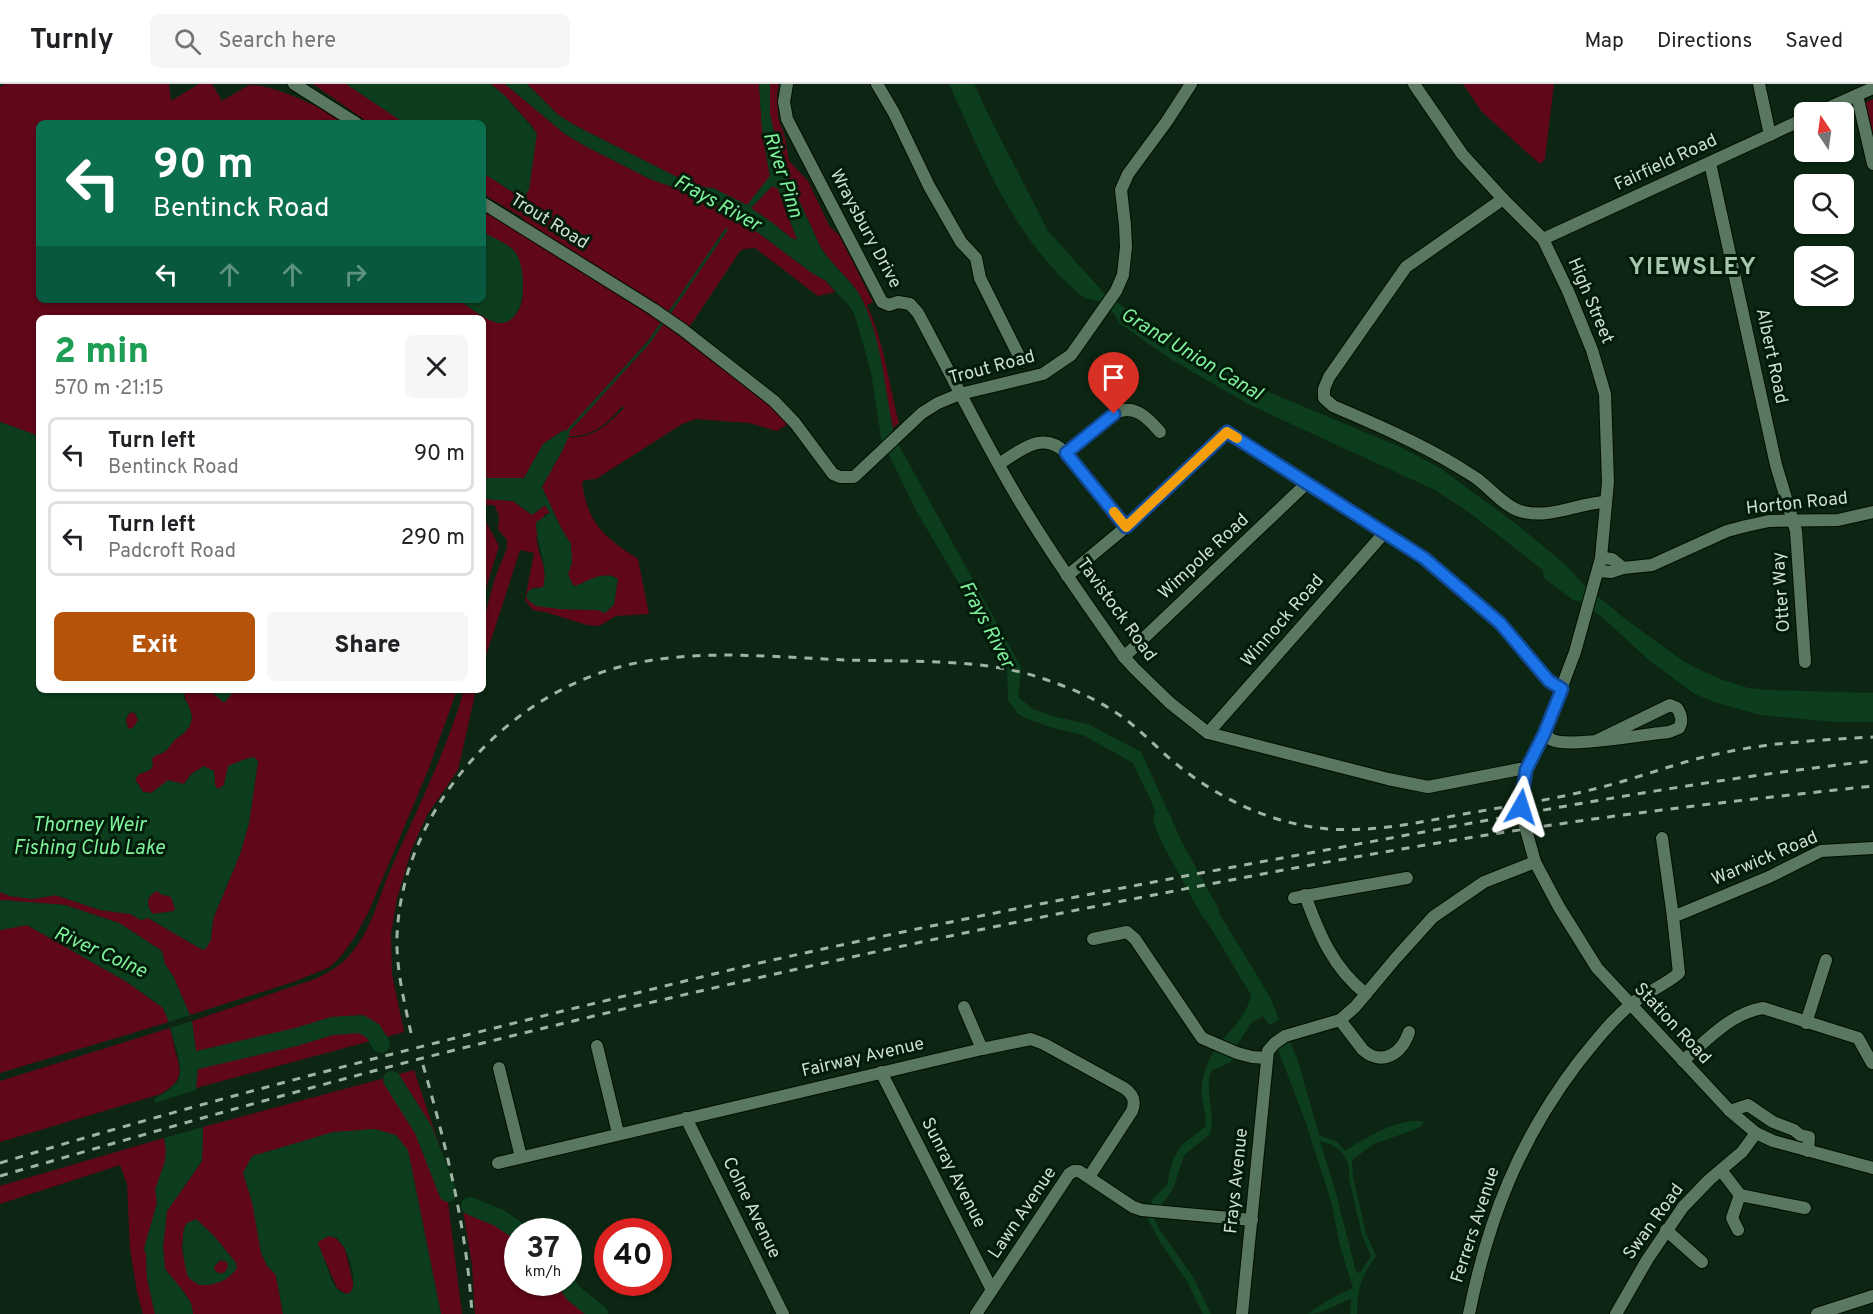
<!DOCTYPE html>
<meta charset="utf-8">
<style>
body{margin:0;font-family:Overpass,sans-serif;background:#f6f6f6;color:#202124;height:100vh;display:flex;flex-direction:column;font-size:22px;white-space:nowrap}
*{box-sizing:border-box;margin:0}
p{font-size:20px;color:#757577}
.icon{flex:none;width:33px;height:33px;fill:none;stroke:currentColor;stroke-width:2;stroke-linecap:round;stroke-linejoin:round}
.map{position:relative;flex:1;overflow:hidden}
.side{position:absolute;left:36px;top:231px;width:450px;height:378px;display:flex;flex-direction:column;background:#fff;border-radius:9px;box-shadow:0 2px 4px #0004}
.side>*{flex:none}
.banner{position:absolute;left:36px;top:36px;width:450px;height:183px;border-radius:9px;box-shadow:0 2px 4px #0004;background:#0b6e4f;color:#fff;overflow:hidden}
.needle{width:39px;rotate:347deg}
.tools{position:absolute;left:1794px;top:18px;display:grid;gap:12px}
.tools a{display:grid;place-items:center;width:60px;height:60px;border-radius:9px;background:#fff;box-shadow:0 2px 4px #0004;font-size:30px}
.speed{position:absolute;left:504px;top:1134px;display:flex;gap:12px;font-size:30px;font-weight:700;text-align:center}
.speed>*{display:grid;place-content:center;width:78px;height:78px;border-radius:50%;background:#fff;box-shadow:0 2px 4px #0004;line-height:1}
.speed small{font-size:15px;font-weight:400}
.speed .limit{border:9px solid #d22;background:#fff;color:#111}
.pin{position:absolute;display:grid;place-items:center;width:51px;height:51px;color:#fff;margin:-62px -26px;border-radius:50% 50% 50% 0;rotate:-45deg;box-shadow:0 0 6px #0007}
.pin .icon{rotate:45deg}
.me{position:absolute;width:66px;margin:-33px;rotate:6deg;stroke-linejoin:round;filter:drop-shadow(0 0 4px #0008)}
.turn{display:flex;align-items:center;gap:21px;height:126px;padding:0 18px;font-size:27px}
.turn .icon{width:78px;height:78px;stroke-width:2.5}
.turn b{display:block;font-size:42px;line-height:51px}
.lanes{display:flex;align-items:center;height:57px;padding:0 18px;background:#0003;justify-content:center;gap:30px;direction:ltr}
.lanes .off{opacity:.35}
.round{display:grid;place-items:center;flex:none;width:63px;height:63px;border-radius:9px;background:#f6f6f6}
.head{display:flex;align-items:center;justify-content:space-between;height:102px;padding:0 18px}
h1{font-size:36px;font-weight:800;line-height:45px;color:#1e9e55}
.primary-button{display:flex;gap:12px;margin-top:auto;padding:12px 18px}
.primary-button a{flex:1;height:69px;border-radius:9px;background:#b45309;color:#fff;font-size:24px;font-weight:800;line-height:69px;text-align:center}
.primary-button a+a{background:#f6f6f6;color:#202124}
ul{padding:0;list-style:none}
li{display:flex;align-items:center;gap:18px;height:75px;margin:0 12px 9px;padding:0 6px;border:3px solid #e0e0e0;border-radius:9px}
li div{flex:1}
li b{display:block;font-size:22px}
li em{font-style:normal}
header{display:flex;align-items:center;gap:36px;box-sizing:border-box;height:84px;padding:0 30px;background:#fff;border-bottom:2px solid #e0e0e0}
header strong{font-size:28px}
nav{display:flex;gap:33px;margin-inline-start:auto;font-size:21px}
.search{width:420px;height:54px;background:#f6f6f6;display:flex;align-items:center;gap:15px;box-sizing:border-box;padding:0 21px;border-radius:9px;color:#757577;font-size:22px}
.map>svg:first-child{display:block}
.green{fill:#600719;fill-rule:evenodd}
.water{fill:#0c3e1d;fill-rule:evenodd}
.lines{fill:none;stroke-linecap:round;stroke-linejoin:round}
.stream{stroke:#0c3e1d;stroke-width:3}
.river{stroke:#0c3e1d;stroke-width:18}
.minor-casing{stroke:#000e01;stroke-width:14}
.minor{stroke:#5a7760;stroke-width:12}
.rail{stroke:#a1b3a5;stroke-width:3;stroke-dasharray:8 8;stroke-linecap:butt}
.route-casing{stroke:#114b97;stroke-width:15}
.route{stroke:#1a73e8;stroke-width:10}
.slow{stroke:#f59e0b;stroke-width:10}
.labels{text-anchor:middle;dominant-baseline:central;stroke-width:6;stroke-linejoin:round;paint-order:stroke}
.street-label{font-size:18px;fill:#ceded1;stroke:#031c0a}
.water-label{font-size:20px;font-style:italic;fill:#7ff19c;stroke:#031c0a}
.district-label{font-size:24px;font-weight:bold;letter-spacing:1.5px;fill:#a9c7ae;stroke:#031c0a}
</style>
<header>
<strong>Turnly</strong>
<div class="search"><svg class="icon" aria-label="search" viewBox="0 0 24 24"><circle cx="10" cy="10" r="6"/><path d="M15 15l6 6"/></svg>Search here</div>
<nav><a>Map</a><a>Directions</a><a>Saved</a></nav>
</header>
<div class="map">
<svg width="1873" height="1230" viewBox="0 0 1873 1230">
<rect width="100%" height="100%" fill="#0c2613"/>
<!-- green -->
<g class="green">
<path d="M5,0H169L171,17L199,0H212L222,17C231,12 241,5 250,1C272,0 329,27 348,39H39V216H458C468,222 488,238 500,239C505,239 509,237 513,233C531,217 520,186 513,166L483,148V122L647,228L770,319L791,338L777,347L749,339L696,335L682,340L596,395L584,396L582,399C589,441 603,452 638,475L649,530L616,532L599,542L587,541L545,528L533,526L525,516L534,469L520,466L483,581V538L495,494L507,464V456L498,445C499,433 501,433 494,421H486L484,414L513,417L532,431L545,421L550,429L545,430C543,436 537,443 537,449C534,467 549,481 544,503L533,504L527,509L528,516L559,525L597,526L618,495L610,491L575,502L571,499L568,490L571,460L561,444L542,403L563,365L568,353C592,355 608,341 624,324L622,322C608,340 592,353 569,352V349L564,346L543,360L524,394H483V234H39V352L0,338V3Z"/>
<path d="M313,0H347L406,39H369Z"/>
<path d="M491,0H505L565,50L587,63L650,95L703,114L732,129L812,189L826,197L835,208L818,212L755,164L744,165L740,167L688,245L521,141L523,134L483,110V89L533,43L505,12Z"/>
<path d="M527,0H759L763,53L770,93L748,122L713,104L701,103L675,92L576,42L558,31Z"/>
<path d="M770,0H779L777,9L778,33L785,53L789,77L808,97L830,143L839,151L873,218L867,221C884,258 889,300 899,339L893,344C882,300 882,251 859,210C848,193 832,181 821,164L782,80L770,31Z"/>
<path d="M1463,0H1554L1545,75L1540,80L1482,28Z"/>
<path d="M1873,15V56L1864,19Z"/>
<path d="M772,102L778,104L798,156L791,154L774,140L751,124Z"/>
<path d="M483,432L499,462L483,514Z"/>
<path d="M203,606L214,610L220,614L234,607L233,606H457L429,684L369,827L356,851L342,871L330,883L293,898L190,931L173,892L165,880L162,867L119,839L65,821L0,816V808L10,812L33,815L55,811L100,826L130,830L141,836L148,834L203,866L211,855L213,835L240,770L249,739L258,678C236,677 228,678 224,701L218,706L215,701V692L187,695L184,700C166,696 166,699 151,709L143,708L135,695L139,690L150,686C151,682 150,676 154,672C156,670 159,670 162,669C169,665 170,659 175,655C182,649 188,648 191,638C195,626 183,619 185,607Z"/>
<path d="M464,606H476L458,686L427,731L411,767L397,815L391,850L392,890L404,948L196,1004L198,983L192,937L315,895C329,888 343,881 352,868C371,846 378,816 389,789C415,729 446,669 464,606Z"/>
<path d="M131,628L135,629L138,636L133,644L129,645C125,638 125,633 131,628Z"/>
<path d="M159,806L171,812L175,824L174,827L153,830C145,820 147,811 159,806Z"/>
<path d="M27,841L127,898L163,924L169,938L0,989V846Z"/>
<path d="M170,944C173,953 174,965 177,973C183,993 178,999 161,1010L0,1058V997Z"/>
<path d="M414,986L445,1079L450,1108L425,1045L393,995L392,992Z"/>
<path d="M389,993L401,1014L413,1029L422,1045L447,1110L462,1230H441L408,1066L244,1089L252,1118L322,1167L318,1161V1158L328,1152L336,1154L345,1165L354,1203L352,1208L346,1210L337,1204L324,1174L276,1191L283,1230H193L191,1219L183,1207L165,1185L163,1163L167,1127L202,1077L203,1043ZM196,1135L214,1152L236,1179L228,1183V1178L220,1176L214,1183L215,1187L219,1189H224L199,1201C190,1188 176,1168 185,1151C188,1146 192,1140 196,1135Z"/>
<path d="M164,1054L166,1065L165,1078L156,1105L157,1119L144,1165L146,1170L147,1194L155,1230H143L137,1208L130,1165L127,1100L120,1081L0,1120V1102Z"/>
<path d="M462,1120L498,1137L517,1150L518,1198L562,1199L570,1212L587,1230H475L472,1181Z"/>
</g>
<!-- water -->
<g class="water">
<path d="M346,0H491L505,12L537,49L529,106L526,110H519L509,106L483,89V39H404Z"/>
<path d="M505,0H527L558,31L576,42L675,92L701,103L713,104L747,121L770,92L762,47L759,0H770V31L782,80L821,164C832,181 848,193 859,210C883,253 884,307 895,353L882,360L871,288L855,232L851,224L826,197L812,189L732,129L703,114L650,95L587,63L565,50ZM772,102L778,105L797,156L791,154L774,140L751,124Z"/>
<path d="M949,0H974L992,38L1048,147L1103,208L1123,223L1129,225L1247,299L1400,363L1440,384L1516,440L1566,481L1584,501L1624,534L1683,577L1700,586L1723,596L1748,604L1768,606L1873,609V638H1835L1760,631L1714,618L1695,610L1651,578L1603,534L1580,517L1573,516L1544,494L1543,486L1470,429L1437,407L1248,320L1172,276L1119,239C1116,231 1107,220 1098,217C1094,215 1089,216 1085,214C1078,210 1070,201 1064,196C1008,140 981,70 949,0Z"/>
<path d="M483,148C493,154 508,159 515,168C527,182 528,241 499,239C488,238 468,222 458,216H483Z"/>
<path d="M0,338L39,352V606H190L185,607L183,613C192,624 196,637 185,648C182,652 177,653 174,657C170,661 169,665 164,668C159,671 155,670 152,675L153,681L150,686L139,690L135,695L143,708L151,709L168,696L184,700L191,690L204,682L214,687L215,701L218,705L224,701L228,682C233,680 249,673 254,673L258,677L249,739L240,770L213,835L211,855L207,863L203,866L148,834L141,836L130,830L100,826L56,811L33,815L10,812L0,808ZM131,628L135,629L138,636L133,644L129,645C124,638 125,633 131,628ZM158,807L160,810L171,813L175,824L174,827L153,830C145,821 146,811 158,807Z"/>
<path d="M564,346L570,349L563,365L542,403L561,444L571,460L572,479L568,490L573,501L575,502C590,496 603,486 618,495L614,521L605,529L597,526L559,525L536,522L529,517L526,513L529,506L543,503C549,482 536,460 536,438L550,429L545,421L532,431L513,417L483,415V394H524L543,360Z"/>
<path d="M897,358L1021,583L1018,613L1033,625L1056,633L1088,640L1141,668L1181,756L1166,758L1152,719L1133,679L1083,651L1053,644L1028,635L1018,630L1008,616L1007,581L917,428L887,367Z"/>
<path d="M203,606H233L234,607L224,619L214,610Z"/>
<path d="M1205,806L1270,913L1279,936L1269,941L1263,932L1251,939L1235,964L1221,957C1233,945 1248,928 1251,911L1190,809Z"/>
<path d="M0,816L65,821L119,839L162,867L165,880L173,892L190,931L169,938L163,924L127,898L27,841L0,846Z"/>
<path d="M192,937L198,983L196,1006L154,1019L155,1015C162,1010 173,1004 178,996C185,985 173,956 170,944Z"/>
<path d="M1290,958L1297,974L1319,1051L1337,1058L1345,1067C1361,1056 1404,1031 1424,1038L1419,1044L1374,1060L1352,1076L1353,1093L1366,1150L1376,1172C1360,1194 1358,1203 1357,1230H1350L1351,1215C1336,1220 1324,1230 1308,1230L1328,1216L1353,1204L1340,1162L1332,1121L1325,1098L1305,1036L1277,963ZM1320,1057C1339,1062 1351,1072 1349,1094L1362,1151L1371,1172L1360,1189L1356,1188L1336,1109Z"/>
<path d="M1215,965L1235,973L1230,978L1211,987C1204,1008 1216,1029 1210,1050L1184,1071L1173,1105L1153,1132L1158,1143L1193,1193L1211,1230H1203L1187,1197L1160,1158L1146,1132L1152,1118L1149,1115L1152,1116L1167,1101L1173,1075L1182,1061L1206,1042C1206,1032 1204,1023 1202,1012C1200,994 1207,980 1215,965Z"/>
<path d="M203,1043L202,1077L167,1127L163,1163L165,1185L183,1207L191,1219L193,1230H155L147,1194L146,1170L144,1165L157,1119L155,1105L165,1078L166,1065L164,1054Z"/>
<path d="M375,1045L396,1051L408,1066L441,1230H283L276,1191L267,1182L261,1169L252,1118L243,1089L252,1072L333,1048ZM328,1152L337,1154C339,1157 343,1161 345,1165C350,1174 359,1204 349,1209C344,1211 340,1208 337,1205C328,1194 326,1174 318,1161V1158Z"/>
<path d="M196,1135L214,1152L236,1179L237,1184C228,1197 215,1202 199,1201C195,1198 190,1196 188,1192C184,1182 179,1147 187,1139C188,1139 195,1135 196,1135ZM220,1176L227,1178L228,1183L224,1189H219L215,1187L214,1183Z"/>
<path d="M580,1206L590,1220L602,1230H587L570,1212Z"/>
</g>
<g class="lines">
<!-- stream -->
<g class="stream">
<path d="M668,231L726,146"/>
<path d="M567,348L649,258L664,236"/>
</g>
<!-- river -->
<g class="river">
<path d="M1162,735L1170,755L1210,828"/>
<path d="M189,978L296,953L332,942L361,940L373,947L381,960"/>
<path d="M392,996L423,1045L448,1109"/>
<path d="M470,1122L499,1134L520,1148"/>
<path d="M566,1198L573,1209L599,1230"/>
</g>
<!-- minor casing -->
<g class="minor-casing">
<g id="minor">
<path d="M294,0L356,39"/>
<path d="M787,0L784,18L787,35L882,218L889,221L898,218L910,220L918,229C952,292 983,356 1020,418C1052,471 1088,522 1124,573L1135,585L1170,619L1208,649L1388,695L1428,703L1520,685L1526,686"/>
<path d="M877,0L894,29L929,102L961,158L976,174L980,194L1022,278"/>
<path d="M1414,0L1462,70L1503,115L1543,155L1568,207L1592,266L1605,310L1608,398L1601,474L1575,568L1544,650L1526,686L1522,711L1523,735L1535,778L1559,823L1597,884L1730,1027L1756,1049L1773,1057L1873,1084"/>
<path d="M1759,0L1770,51"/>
<path d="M1857,11L1873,80"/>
<path d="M1819,28L1873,4"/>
<path d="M1710,79L1776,381L1796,447L1805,578"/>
<path d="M1503,115L1406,183L1329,293L1324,305V314L1333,322C1375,340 1417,358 1457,382C1463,386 1470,390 1476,394C1489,403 1505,423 1520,427C1550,436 1577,419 1606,418"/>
<path d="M483,119L653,225L682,245L774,317L795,339L833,390L840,393H854L922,329L938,319L960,310L1043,290L1071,271L1116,207L1123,191L1126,163L1125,141L1121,106L1128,90L1167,37L1191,0"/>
<path d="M1543,155L1804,35"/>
<path d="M1066,369L1114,330C1133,318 1148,334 1160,348"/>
<path d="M999,380C1021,366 1043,346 1066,369L1126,443"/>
<path d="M1601,474L1612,475L1623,484"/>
<path d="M1598,487L1611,488L1623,484L1652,481L1727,447L1746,442L1769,437L1838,436L1873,428"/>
<path d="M1067,492L1126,443L1228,348L1424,474L1500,539L1549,597L1562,605"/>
<path d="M1124,573L1307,399"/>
<path d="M1208,649L1385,448"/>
<path d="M1544,650C1547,652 1549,654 1552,656C1570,664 1645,650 1669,648L1679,644C1683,637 1681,630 1677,624L1670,621L1596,657"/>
<path d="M1662,754L1673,833"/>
<path d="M1305,811C1319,850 1333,884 1366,910"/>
<path d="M1294,814L1407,794"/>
<path d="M1093,855L1127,848L1135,855L1202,954L1237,969L1252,973L1267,974"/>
<path d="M964,923L982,965"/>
<path d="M1340,936L1363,966C1383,983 1402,969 1409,948"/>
<path d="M1806,939L1826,876"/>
<path d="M597,962L618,1049"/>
<path d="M1683,977C1706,957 1731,929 1763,924L1858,954L1872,979"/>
<path d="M499,984L521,1073"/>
<path d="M881,988L992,1206"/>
<path d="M1730,1027L1748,1021L1773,1038L1794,1046L1800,1051L1809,1053L1808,1067"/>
<path d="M686,1034L783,1230"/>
<path d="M498,1079L982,965L1031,955L1044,960L1124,1004C1133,1010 1136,1017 1132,1027L1089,1093"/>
<path d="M1721,1086L1740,1111L1805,1124"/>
<path d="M1666,1146L1702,1178"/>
<path d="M1738,1146L1732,1134L1740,1111"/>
<path d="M976,1230L1069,1090L1074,1087H1079L1133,1123L1142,1126L1252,1136"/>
<path d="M1242,1230L1268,967L1275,959L1285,952L1340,936L1355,923L1396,874L1433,833L1484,798L1535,778"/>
<path d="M1469,1230C1488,1135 1519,1057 1577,980C1593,960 1610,938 1629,922C1644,909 1664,902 1679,889L1673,833L1769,793L1821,767L1873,764"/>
<path d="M1616,1230L1647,1176L1683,1123L1709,1096L1742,1068L1756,1049"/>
<path d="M1817,1230L1873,1212"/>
</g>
</g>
<!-- minor -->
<use href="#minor" class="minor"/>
<!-- rail -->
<g class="rail">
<path d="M411,949C404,917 396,884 397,852C402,727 504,612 623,582C695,564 772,573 846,576C907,578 983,574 1041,594C1069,603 1097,615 1121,632C1141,646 1157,664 1175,679C1219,715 1271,740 1329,745C1371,748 1412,740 1453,732C1502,723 1553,716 1602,703C1642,693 1681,677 1722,669C1772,658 1823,656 1873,653"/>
<path d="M423,981C446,1061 467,1146 472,1230"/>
<path d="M0,1079C188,1022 377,973 567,926C630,911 692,895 755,880C933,840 1113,805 1293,772C1486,737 1678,698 1873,677"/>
<path d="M0,1092C142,1051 284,1010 427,973C669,912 914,857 1159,810C1285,785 1412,762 1539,743C1650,726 1761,714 1873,702"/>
</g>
</g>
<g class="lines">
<!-- route casing -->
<g class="route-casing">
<path id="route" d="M1114,330L1066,369L1126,443L1227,348L1424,474L1500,539L1549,597L1562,605L1544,650L1526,686L1521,723"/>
</g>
<!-- route -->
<use href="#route" class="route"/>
<!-- slow -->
<path class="slow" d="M1114,428L1126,443L1227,348L1237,354"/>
</g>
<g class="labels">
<!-- street labels -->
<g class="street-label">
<text transform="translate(1666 79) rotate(-25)">Fairfield Road</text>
<text transform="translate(549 138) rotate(32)">Trout Road</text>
<text transform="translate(865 145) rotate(62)">Wraysbury Drive</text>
<text transform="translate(1590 217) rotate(67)">High Street</text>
<text transform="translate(1771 272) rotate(78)">Albert Road</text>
<text transform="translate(992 284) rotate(-15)">Trout Road</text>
<text transform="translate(1797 420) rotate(-6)">Horton Road</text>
<text transform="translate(1204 473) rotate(-43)">Wimpole Road</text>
<text transform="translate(1782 508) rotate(-94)">Otter Way</text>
<text transform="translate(1116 526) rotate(54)">Tavistock Road</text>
<text transform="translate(1283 537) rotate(-49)">Winnock Road</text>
<text transform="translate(1765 775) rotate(-23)">Warwick Road</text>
<text transform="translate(1672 940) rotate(47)">Station Road</text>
<text transform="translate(863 974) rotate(-13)">Fairway Avenue</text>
<text transform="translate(953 1089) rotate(63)">Sunray Avenue</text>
<text transform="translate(1237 1097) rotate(-84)">Frays Avenue</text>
<text transform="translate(751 1124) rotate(64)">Colne Avenue</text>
<text transform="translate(1023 1129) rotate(-56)">Lawn Avenue</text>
<text transform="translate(1654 1138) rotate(-54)">Swan Road</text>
<text transform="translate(1476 1141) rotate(-72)">Ferrers Avenue</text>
</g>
<!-- water labels -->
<g class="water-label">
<text transform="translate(782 91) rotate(72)">River Pinn</text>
<text transform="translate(717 120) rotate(29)">Frays River</text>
<text transform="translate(1191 271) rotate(31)">Grand Union Canal</text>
<text transform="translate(986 541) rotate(62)">Frays River</text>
<text x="89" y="742">Thorney Weir<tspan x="89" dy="23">Fishing Club Lake</tspan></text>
<text transform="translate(100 869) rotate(24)">River Colne</text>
</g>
<!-- district labels -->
<g class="district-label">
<text x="1693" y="184">YIEWSLEY</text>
</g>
</g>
</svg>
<div class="tools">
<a><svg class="needle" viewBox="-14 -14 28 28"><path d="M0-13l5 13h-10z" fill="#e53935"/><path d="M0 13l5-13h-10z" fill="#757577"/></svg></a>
<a><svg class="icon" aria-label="search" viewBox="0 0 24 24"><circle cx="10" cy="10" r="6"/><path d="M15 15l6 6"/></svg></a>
<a><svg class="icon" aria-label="layers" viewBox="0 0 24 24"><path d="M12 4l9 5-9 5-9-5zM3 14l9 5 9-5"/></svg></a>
</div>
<div class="speed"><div>37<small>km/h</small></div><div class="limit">40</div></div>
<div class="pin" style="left:1114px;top:330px;background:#d93025"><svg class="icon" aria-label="arrive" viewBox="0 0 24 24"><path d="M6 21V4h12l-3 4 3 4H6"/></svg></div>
<svg class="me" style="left:1521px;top:723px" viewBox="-20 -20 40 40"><path d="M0-17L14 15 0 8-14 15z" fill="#1a73e8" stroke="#fff" stroke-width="4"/></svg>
<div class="banner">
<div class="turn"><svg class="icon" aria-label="left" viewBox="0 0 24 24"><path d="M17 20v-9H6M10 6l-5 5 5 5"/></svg><div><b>90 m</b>Bentinck Road</div></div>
<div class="lanes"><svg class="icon" aria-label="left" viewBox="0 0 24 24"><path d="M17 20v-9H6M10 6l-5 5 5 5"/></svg><svg class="icon off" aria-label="ahead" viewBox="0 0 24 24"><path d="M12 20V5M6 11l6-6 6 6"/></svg><svg class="icon off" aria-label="ahead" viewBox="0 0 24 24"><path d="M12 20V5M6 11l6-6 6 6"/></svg><svg class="icon off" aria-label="right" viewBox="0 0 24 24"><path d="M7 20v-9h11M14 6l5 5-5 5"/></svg></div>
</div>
<section class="side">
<div class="head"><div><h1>2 min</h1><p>570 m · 21:15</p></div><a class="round"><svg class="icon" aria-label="close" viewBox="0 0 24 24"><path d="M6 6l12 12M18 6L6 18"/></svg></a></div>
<ul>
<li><svg class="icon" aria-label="left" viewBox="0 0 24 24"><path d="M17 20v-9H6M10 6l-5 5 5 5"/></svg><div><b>Turn left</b><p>Bentinck Road</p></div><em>90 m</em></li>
<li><svg class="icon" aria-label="left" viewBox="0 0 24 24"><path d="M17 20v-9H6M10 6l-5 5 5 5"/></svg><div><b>Turn left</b><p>Padcroft Road</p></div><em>290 m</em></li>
</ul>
<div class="primary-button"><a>Exit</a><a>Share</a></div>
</section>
</div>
